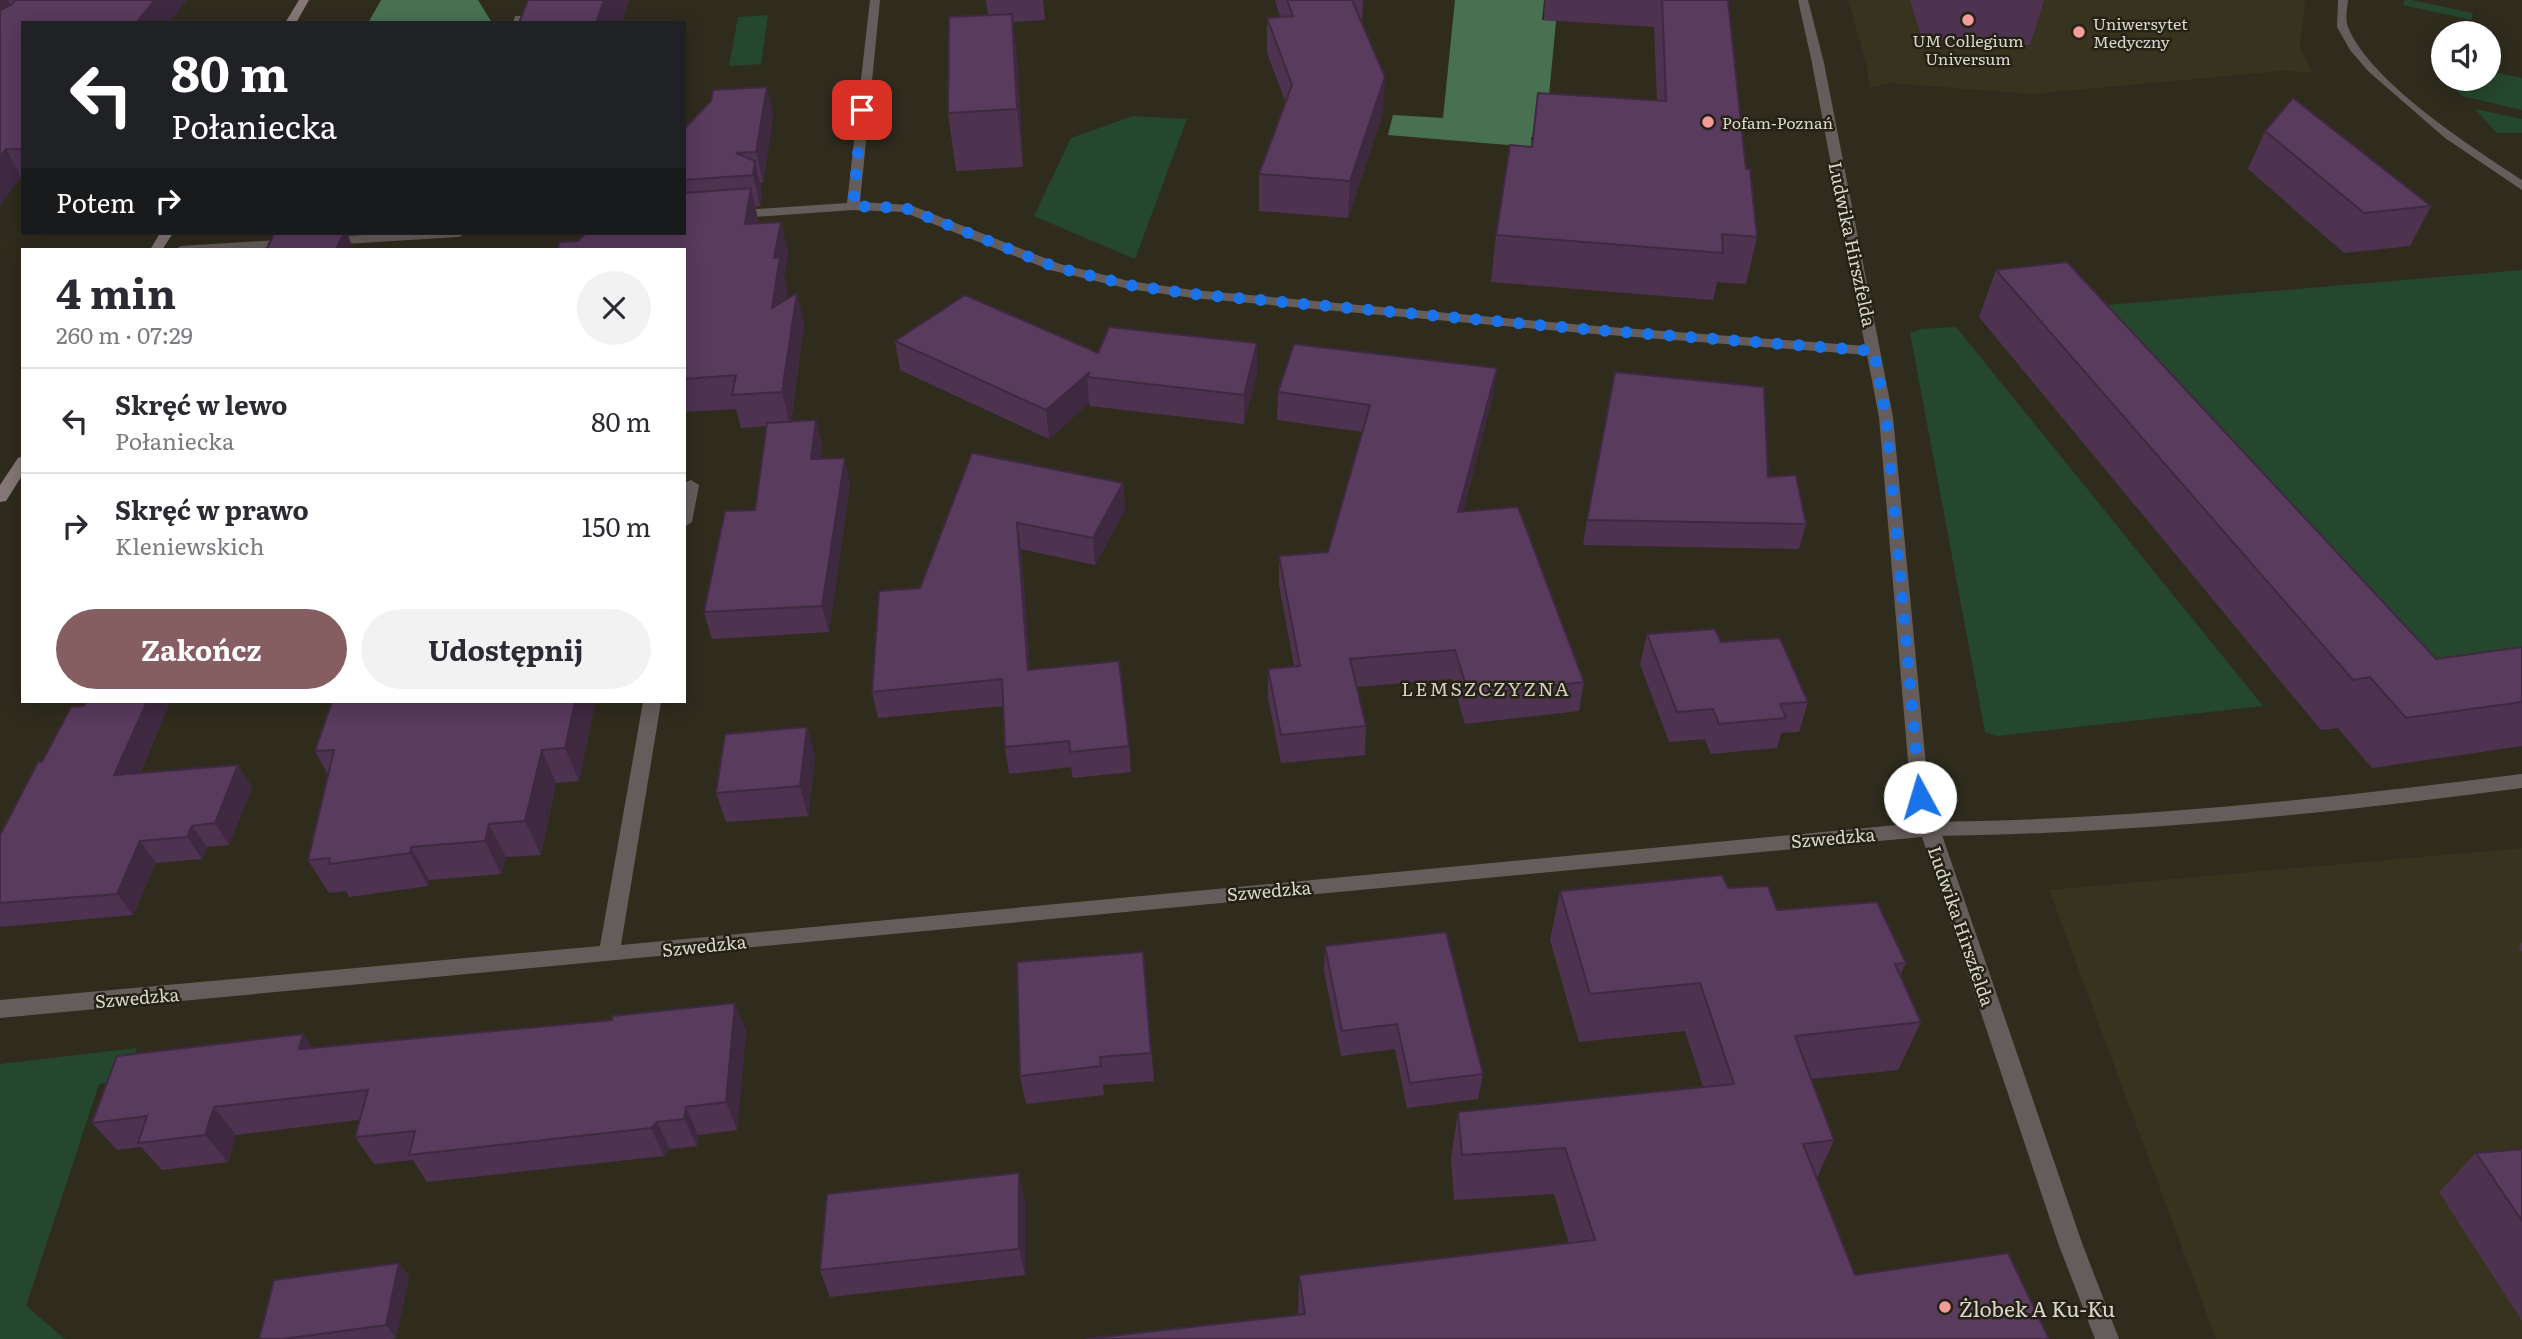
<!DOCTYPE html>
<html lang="pl">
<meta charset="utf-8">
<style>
body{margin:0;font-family:Literata,serif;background:#f2f2f3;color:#2b2b33;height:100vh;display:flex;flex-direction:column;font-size:26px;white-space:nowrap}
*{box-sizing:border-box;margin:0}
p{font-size:23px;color:#7c7c81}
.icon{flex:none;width:38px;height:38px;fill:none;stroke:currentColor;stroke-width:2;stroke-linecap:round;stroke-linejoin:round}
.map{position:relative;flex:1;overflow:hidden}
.panel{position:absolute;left:21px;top:248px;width:665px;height:455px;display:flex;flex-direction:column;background:#fff;border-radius:0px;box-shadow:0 4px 18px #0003}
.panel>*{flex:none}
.hud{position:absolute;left:21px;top:21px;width:665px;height:214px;border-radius:0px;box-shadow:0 4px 18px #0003;background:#202124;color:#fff;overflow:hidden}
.tools{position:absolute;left:2431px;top:21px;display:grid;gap:14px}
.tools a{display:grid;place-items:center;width:70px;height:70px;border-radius:50%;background:#fff;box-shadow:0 4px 18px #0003;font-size:35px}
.pin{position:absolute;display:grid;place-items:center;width:60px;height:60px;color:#fff;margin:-30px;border-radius:14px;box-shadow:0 4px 10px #0006}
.me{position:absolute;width:77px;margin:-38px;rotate:354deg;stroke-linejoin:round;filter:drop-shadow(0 0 5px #0008)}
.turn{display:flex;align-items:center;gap:24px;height:147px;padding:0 35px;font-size:32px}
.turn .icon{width:91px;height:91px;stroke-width:2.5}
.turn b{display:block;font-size:49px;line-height:60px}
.then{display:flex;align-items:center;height:66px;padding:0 35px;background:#0003;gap:14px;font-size:26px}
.round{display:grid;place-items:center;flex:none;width:74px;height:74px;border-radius:37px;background:#f2f2f3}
.summary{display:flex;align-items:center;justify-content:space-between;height:119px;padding:0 35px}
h1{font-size:42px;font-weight:700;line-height:52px}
.primary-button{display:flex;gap:14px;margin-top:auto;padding:14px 35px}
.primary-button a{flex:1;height:80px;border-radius:42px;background:#865d61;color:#fff;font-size:28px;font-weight:700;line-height:80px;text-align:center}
.primary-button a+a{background:#f2f2f3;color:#2b2b33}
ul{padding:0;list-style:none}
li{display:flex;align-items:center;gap:21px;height:105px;padding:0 35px;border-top:2px solid #e1e1e2}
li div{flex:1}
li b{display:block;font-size:26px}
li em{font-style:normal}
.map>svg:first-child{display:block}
.built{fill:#38331f}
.green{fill:#25472e}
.forest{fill:#487152}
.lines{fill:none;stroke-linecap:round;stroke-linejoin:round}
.service{fill:#655d5b;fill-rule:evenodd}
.pedestrian{fill:#655d5b;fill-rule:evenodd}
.minor{fill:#655d5b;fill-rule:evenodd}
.secondary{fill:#857876;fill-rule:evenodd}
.wall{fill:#4d3350}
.shaded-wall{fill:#3e2941}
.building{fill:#593b5d;stroke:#3e2941;stroke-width:2}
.route{stroke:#1a73e8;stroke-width:12;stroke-dasharray:0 21.6}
.poi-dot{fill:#f59b99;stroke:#252215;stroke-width:2.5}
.labels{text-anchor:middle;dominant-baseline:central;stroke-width:5;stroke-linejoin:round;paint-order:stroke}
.far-poi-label{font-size:16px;fill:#d8d6cd;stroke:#252215;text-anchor:start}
.street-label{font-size:18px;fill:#d8d6cd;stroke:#252215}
.neighbourhood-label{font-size:19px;letter-spacing:2px;fill:#d3cfbe;stroke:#252215}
.near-poi-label{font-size:21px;fill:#d8d6cd;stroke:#252215;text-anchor:start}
</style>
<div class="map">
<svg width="2522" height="1339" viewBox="0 0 2522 1339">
<rect width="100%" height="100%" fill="#2f2c1e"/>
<!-- built -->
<g class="built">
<path d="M1848,0H2305L2300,48L2312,72L2281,71L2031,94L1890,83L1870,88L1866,62Z"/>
<path d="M2522,848V1339H2216L2049,890Z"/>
</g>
<!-- green -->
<g class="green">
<path d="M2405,0H2411L2473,13L2471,20L2403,5Z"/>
<path d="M768,15L761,64L729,66L738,17Z"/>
<path d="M2489,71L2522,78V110L2462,96L2445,79H2488Z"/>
<path d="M2475,109L2522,119V133H2497Z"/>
<path d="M1133,116L1187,119L1135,259L1034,216L1071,138Z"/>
<path d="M2522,270V692L2402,709L2049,310Z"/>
<path d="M1956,327L2263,706L1997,736L1985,732L1910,333L1922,329Z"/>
<path d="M137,1048L124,1081L99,1084L26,1306L65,1339H0V1064Z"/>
</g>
<!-- forest -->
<g class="forest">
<path d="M381,0H478L492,23H368Z"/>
<path d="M1455,0H1544L1542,20L1556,21L1545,138L1531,137L1532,147L1388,135L1393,115L1443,118Z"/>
</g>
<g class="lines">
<!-- service -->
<g class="service">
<path d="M2338,0H2348C2347,9 2345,19 2348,27C2370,82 2473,148 2522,180V190L2445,138L2369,72L2350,50L2337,27Z"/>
<path d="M2522,774V788C2325,814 2128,834 1929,836L1922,834L1919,829L1922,824L1929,822C2128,820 2325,799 2522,774Z"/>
</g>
<!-- pedestrian -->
<path class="pedestrian" d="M515,16H523L524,23H513Z"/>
<!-- minor -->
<g class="minor">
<path d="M870,0H880L860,202L910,205L1060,264L1129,281L1193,290L1583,325L1865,346L1812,63L1798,0H1808L1824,63L1893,417L1929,797L2082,1243L2119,1339H2095L2058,1243L1922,837L0,1018V1000L600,946L643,702H661L621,945L1918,823L1911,797L1879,417L1867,355L1583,333L1193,298L1129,289L1050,270L903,212L853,210L684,222V214L847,203Z"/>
<path d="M399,233H466L459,237L328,245L321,241L328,237Z"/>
<path d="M293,239L298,240V246L240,250H174L181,246Z"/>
<path d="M691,480L699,485L692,522L684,527V483Z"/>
</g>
<!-- secondary -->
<g class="secondary">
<path d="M299,0H309L296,23H285Z"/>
<path d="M160,233H173L162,250H150Z"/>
<path d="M23,456V474L6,501L0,502V485L18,458Z"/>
</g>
</g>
<!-- wall -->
<g class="wall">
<path d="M0,0H187L23,23V176L21,177L0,205Z"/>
<path d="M986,0H1043L1045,20L1013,22L1018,69L1023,167L956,171L948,113L988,15Z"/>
<path d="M1275,0H1363L1362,24L1383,113L1348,218L1259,211V174L1286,103L1267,53V18L1280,17Z"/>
<path d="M1545,0H1728L1746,169L1757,237L1746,284L1717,282L1713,300L1491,282L1496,235L1532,147L1657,101L1654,27L1544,20Z"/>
<path d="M1910,0H2044V1L2030,45L1922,39Z"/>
<path d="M767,87L773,117L763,183H760L762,192L760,206L755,207L758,219L757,223L781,222L788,254L784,275L787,289L786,300L797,293L804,325L791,421L816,420L822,445L820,458L850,484L829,632L712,639L704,612L755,510L767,426L741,428L736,409L684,412V250L578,241L684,233V129Z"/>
<path d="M2265,131L2431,206L2410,246L2344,253L2248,169Z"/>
<path d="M1996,270L2436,659L2522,647V746L2372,768L2338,728L2321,730L1979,317Z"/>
<path d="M895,341L1098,353L1257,343V372L1244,424L1090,406L1089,403L1049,439L900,370Z"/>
<path d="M1278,392L1493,396L1463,511L1584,682L1579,711L1465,724L1452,679L1357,687L1366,726L1365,755L1281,763L1268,698V669L1294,666L1279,585V556L1328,552L1363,432L1277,420Z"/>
<path d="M972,453L1123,483L1125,509L1095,565L1021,549L1030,670L1129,746L1131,772L1073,778L1071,767L1009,774L1005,747L1003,706L878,718L872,692L920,588Z"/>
<path d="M1768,477L1806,524L1799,549L1583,545L1587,520Z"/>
<path d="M1647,634L1721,642L1808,702L1799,732L1781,733L1777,748L1711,754L1705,739L1669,742L1640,664Z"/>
<path d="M170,702L140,773L238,765L252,787L229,845L207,847L202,859L156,863L133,915L0,927V835L42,762L84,706Z"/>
<path d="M595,702L579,781L556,783L541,855L506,857L501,874L429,880L428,886L349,897L346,891L329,893L308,860L328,775L315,751Z"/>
<path d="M807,727L815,757L808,816L726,822L716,793Z"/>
<path d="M1728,888L1906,963L1900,975L1921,1022L1898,1070L1811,1079L1834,1140L1817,1178L1855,1275L1298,1314L1299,1275L1569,1243L1554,1194L1454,1200L1451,1158L1458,1112L1703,1087L1685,1031L1579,1042L1550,940L1560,891Z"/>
<path d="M2522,942V952L2518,947Z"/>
<path d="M1325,946L1483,1074L1478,1099L1407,1108L1395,1049L1341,1056L1324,971Z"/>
<path d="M1143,952L1154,1081L1103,1085L1104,1095L1026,1104L1020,1076Z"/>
<path d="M735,1003L746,1032L737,1130L698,1135L697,1146L670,1149L664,1156L427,1182L413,1160L374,1164L355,1137L359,1120L236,1135L228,1162L162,1170L141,1147L117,1150L92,1123L312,1048L612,1020Z"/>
<path d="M2522,1149V1321L2439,1192L2476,1153Z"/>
<path d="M1025,1200V1275L830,1297L820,1270Z"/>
<path d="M399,1263L409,1277L396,1338L389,1339H259Z"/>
</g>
<!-- shaded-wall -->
<g class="shaded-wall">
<path d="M0,0H8L18,20L0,29Z"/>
<path d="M155,0H187L169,23H136Z"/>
<path d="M604,0H629L622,23H596Z"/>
<path d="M1012,14L1018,69L1023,167L1017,109Z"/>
<path d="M1385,77L1383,113L1348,218L1350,181Z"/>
<path d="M767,87L773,117L763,183L756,152Z"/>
<path d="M6,149L21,177L0,205V157Z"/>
<path d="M755,161L762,192L760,206L753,175Z"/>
<path d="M751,188L758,219L752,255L745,224Z"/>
<path d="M781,222L788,254L784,275L787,289L779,340L772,308L774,258Z"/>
<path d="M344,233H347L354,250H336Z"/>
<path d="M797,293L804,325L790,425L782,392Z"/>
<path d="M1257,343V372L1244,424V395Z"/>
<path d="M1497,368L1493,396L1455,540L1458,512Z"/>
<path d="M1090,372L1087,377L1089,403L1049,439L1046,410Z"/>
<path d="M816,420L822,445L817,484L811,459Z"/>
<path d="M845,458L850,484L829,632L822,606Z"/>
<path d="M1123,483L1125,509L1095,565L1093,538Z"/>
<path d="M1017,523L1021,549L1032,697L1028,670Z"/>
<path d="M147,702H170L129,797L114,775Z"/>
<path d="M575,702H595L579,781L565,748Z"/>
<path d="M807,727L815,757L808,816L800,786Z"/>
<path d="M542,750L556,783L541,855L525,821Z"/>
<path d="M238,765L252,787L229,845L215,823Z"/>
<path d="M489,824L506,857L501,874L485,841Z"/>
<path d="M192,826L207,847L202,859L187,837Z"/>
<path d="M140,841L156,863L133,915L117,894Z"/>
<path d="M411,847L429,880L428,886L410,853Z"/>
<path d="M735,1003L746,1032L737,1130L726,1102Z"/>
<path d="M303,1034L323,1062L299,1049Z"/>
<path d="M214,1107L236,1135L228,1162L205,1135Z"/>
<path d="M686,1107L698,1135L697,1146L684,1119Z"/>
<path d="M657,1122L670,1149L664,1156L651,1128Z"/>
<path d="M1019,1173L1025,1200V1275L1019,1249Z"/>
<path d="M399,1263L409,1277L396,1338L386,1325Z"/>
</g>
<!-- building -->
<g class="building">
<path d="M16,0H155L136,23H23V149H6L0,157V10L11,5Z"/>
<path d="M528,0H604L596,23H519Z"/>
<path d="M1287,0H1352L1385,77L1350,181L1259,174L1292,85L1267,18L1293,16Z"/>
<path d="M1662,0H1728L1746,169H1750L1757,237L1722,234L1723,253L1496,235L1510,145L1532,147L1538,93L1666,101Z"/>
<path d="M1012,14L1017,109L948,113L949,17Z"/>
<path d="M767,87L756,152L736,153L755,161L753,175L684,180V129L711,101L713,90Z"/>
<path d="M2293,98L2431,206L2364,213L2265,131Z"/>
<path d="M751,188L745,224L781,222L774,258L780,257L772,308L797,293L782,392L732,395L736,375L684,379V250H557L560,242L578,241L586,233H684V193Z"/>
<path d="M295,233H344L336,250H266L274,234Z"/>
<path d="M2067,262L2436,659L2522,647V702L2406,718L2370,677L2353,680L1996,270Z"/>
<path d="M965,295L1098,353L1109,327L1257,343L1244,395L1087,377L1090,372L1046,410L895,341Z"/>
<path d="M1294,344L1497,368L1458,512L1518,507L1584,682L1469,695L1455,650L1350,659L1366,726L1281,735L1268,669L1300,666L1279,556L1328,552L1370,405L1278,392Z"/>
<path d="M1615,372L1764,387L1768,477L1796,475L1806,524L1587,520Z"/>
<path d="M816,420L811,459L845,458L822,606L704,612L725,511L755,510L767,423Z"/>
<path d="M972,453L1123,483L1093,538L1017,523L1028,670L1119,661L1129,746L1070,752L1069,741L1005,747L1002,679L872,692L879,591L920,588Z"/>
<path d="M1715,629L1721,642L1780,638L1808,702L1780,704L1786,718L1719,724L1713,709L1677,712L1647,634Z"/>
<path d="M87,702H147L114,775L238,765L215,823L192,826L187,837L140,841L117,894L0,903V835L38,762H42L71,707L84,706Z"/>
<path d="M332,702H575L565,748L542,750L525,821L489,824L485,841L411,847L410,853L329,864L330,858L308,860L334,750L315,751Z"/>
<path d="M807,727L800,786L716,793L725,734Z"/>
<path d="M1722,875L1728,888L1768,886L1777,910L1877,902L1906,963L1895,964L1921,1022L1795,1036L1834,1140L1803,1144L1855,1275L2008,1253L2049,1339H1085L1305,1314L1299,1275L1595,1240L1565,1148L1462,1155L1458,1112L1734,1084L1700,983L1590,994L1560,891Z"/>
<path d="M1446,932L1483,1074L1410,1083L1397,1024L1342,1031L1325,946Z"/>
<path d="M1143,952L1151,1053L1100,1057L1101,1066L1020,1076L1017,962Z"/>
<path d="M735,1003L726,1102L686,1107L684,1119L657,1122L651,1128L409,1155L415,1131L355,1137L368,1090L214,1107L205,1135L138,1143L147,1116L92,1123L117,1056L303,1034L299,1049L612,1020V1016Z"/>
<path d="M2522,1149V1221L2476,1153Z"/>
<path d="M1019,1173V1249L820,1270L827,1194Z"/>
<path d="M399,1263L386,1325L283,1339H259L274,1280Z"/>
</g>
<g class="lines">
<!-- route -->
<path class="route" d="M862,110L853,206L905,208L1055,267L1129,285L1193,294L1583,329L1874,351L1886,417L1920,797"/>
</g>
<!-- markers -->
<g class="poi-dot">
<circle cx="1968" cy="20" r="7"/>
<circle cx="2079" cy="32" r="7"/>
<circle cx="1708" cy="122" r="7"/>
<circle cx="1945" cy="1307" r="7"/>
</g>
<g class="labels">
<!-- far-poi labels -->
<g class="far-poi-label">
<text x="2093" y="23">Uniwersytet<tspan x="2093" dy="18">Medyczny</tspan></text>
<text x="1968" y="40" text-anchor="middle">UM Collegium<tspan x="1968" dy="18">Universum</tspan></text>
<text x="1722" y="122">Pofam-Poznań</text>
</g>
<!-- street labels -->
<g class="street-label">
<text transform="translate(1853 244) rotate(78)">Ludwika Hirszfelda</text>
<text transform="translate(1833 837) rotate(-5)">Szwedzka</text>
<text transform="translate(1269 890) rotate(-5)">Szwedzka</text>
<text transform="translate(1962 926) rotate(71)">Ludwika Hirszfelda</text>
<text transform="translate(704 945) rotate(-6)">Szwedzka</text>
<text transform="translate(137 997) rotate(-5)">Szwedzka</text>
</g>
<!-- neighbourhood labels -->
<g class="neighbourhood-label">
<text x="1486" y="688">LEMSZCZYZNA</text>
</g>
<!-- near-poi labels -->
<g class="near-poi-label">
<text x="1959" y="1307">Żlobek A Ku-Ku</text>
</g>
</g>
</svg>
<div class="tools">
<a><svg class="icon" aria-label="sound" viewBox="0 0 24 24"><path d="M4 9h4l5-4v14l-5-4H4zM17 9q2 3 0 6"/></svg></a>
</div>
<div class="pin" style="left:862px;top:110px;background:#d93025"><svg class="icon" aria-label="arrive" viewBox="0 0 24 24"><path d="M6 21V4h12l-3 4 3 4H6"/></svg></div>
<svg class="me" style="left:1920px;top:797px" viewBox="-20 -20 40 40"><circle r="19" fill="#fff"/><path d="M0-13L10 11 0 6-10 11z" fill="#1a73e8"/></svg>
<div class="hud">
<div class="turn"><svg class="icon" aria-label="left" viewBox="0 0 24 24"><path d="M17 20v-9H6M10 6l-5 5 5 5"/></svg><div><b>80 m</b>Połaniecka</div></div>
<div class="then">Potem<svg class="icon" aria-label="right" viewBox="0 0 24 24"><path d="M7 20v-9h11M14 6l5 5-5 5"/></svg></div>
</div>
<section class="panel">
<div class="summary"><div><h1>4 min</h1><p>260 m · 07:29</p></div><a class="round"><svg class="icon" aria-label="close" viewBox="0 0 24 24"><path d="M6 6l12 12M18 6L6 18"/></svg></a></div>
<ul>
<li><svg class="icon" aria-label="left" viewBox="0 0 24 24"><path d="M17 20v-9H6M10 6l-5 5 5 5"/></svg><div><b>Skręć w lewo</b><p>Połaniecka</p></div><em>80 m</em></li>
<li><svg class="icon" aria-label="right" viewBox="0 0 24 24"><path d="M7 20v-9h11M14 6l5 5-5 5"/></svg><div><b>Skręć w prawo</b><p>Kleniewskich</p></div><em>150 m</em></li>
</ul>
<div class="primary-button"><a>Zakończ</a><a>Udostępnij</a></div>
</section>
</div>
